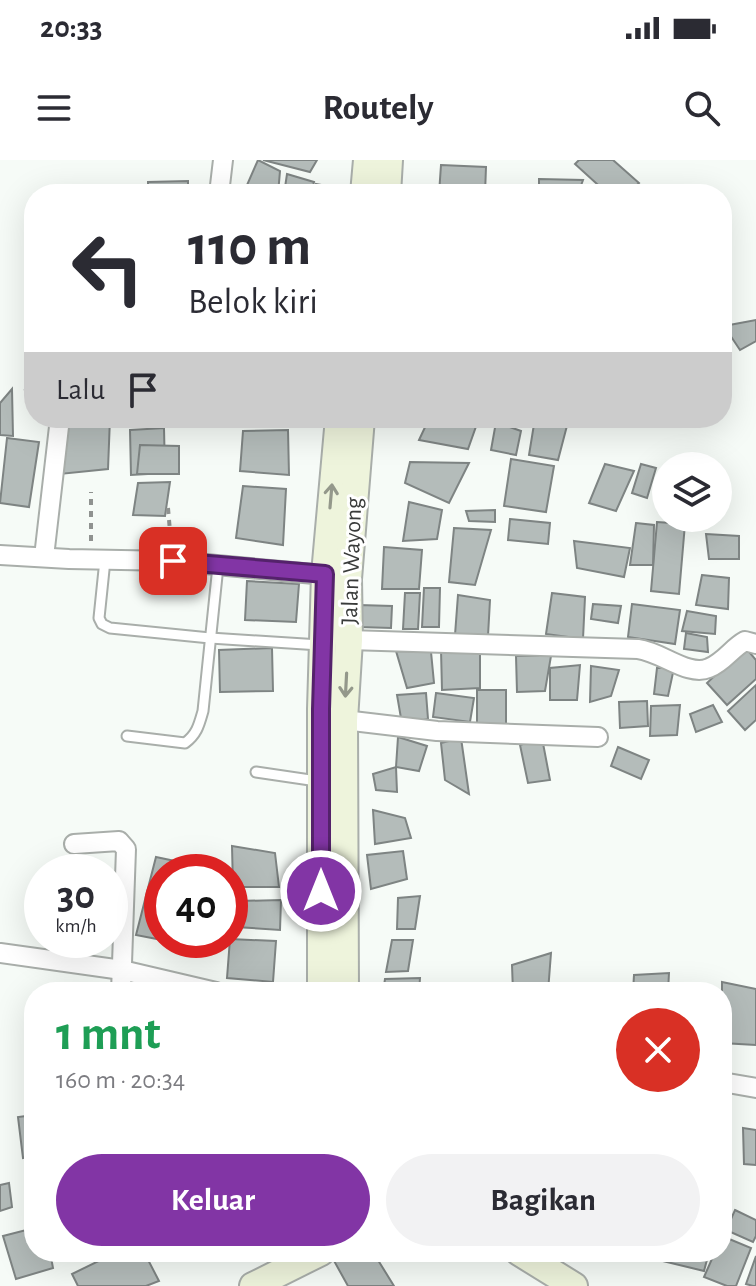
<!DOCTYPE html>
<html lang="id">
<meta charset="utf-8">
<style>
body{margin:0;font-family:"Alegreya Sans",sans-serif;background:#f2f2f3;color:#2b2b33;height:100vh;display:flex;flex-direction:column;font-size:30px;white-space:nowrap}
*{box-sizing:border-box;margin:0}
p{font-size:26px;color:#7c7c81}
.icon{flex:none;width:44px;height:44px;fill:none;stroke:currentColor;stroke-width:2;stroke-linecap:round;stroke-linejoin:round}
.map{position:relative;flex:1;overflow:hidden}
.details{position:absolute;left:24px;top:822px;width:708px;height:280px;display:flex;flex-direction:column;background:#fff;border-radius:32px;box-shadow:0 8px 32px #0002}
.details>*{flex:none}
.top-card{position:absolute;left:24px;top:24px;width:708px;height:244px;border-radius:32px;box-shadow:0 8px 32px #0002;background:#fff;color:#2b2b33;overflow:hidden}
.fabs{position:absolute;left:652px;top:292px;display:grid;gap:16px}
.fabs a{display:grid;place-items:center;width:80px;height:80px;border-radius:50%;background:#fff;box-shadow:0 8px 32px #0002;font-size:40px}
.speed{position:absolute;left:24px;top:694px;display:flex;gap:16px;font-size:40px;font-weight:700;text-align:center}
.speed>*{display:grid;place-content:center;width:104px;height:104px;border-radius:50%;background:#fff;box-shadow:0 8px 32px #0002;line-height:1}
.speed small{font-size:20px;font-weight:400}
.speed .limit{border:12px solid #d22;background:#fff;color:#111}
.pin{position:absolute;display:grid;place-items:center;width:68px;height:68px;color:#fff;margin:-34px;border-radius:16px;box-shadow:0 4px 12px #0006}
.me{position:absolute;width:88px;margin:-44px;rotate:0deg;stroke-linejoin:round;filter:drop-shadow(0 0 6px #0008)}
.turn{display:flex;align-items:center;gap:28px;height:168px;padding:0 32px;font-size:36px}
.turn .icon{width:104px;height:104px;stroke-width:2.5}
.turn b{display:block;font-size:56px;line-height:68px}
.then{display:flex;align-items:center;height:76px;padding:0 32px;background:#0003;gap:16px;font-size:30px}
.round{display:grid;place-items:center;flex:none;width:84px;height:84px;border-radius:42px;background:#f2f2f3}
.summary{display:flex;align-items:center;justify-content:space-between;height:136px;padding:0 32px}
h1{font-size:48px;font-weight:700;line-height:60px;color:#1e9e55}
.action{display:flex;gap:16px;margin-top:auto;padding:16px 32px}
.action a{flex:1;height:92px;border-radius:48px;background:#8235a5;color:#fff;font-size:32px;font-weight:700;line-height:92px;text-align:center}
.action a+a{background:#f2f2f3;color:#2b2b33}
.status{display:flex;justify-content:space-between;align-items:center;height:56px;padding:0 40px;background:#fff;direction:ltr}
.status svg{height:22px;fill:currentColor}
header{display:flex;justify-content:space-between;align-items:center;height:104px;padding:0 32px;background:#fff;font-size:36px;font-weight:700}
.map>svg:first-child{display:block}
.building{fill:#b4bcba;stroke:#7e8483;stroke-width:2}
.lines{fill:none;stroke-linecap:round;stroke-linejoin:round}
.lane-casing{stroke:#a9aeaa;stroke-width:13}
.street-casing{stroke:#a9aeaa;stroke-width:22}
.secondary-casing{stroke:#a9aeaa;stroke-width:30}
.path{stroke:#8f9290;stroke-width:4;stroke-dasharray:6 6;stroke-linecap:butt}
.lane{stroke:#fff;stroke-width:9}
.street{stroke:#fff;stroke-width:18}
.secondary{stroke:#eef4dc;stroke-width:26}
.oneway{stroke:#94988b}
.route-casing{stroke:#54226b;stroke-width:20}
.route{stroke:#8235a5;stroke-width:14}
.labels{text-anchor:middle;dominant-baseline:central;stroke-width:6;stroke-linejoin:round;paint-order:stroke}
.street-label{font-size:24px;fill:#393b3a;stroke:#fff}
</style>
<div class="status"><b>20:33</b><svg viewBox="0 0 49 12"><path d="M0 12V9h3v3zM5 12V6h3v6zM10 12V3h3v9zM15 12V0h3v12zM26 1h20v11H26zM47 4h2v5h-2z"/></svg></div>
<header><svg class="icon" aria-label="menu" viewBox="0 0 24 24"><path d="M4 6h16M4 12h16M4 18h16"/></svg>Routely<svg class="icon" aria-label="search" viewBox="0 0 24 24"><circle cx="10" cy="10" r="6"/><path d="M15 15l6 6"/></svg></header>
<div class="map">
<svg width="756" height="1126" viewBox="0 0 756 1126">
<rect width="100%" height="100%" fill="#f6fbf7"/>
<!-- building -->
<g class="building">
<path d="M258,0L280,11L278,34L247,25Z"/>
<path d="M263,0H317L310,12Z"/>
<path d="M579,0H613L639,23L628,34H608L575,4Z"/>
<path d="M441,5L486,7L485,34H439Z"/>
<path d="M287,14L314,22L311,34H284Z"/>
<path d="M539,19L583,20L578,34H539Z"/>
<path d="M188,21V34H148V22Z"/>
<path d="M316,24L338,28L337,34H314Z"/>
<path d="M756,160V181L740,190L724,166Z"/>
<path d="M33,198L34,227L25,229Z"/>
<path d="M12,229L13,276L0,275V243Z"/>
<path d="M63,258H110L108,309L60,314Z"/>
<path d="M415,258H479L468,289L419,280L427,263Z"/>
<path d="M535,258H569L558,300L529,295Z"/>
<path d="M496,262L521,271L516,295L491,290Z"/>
<path d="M164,268L165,313L131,315L130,270Z"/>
<path d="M288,270L289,315L240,311L243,271Z"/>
<path d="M7,278L39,282L29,347L0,343Z"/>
<path d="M140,285L179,286V314H137Z"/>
<path d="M511,299L554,306L546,352L504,346Z"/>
<path d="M410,302L469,303L449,343L405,323Z"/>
<path d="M605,304L634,311L616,351L589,343Z"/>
<path d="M641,304L656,308L647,338L632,333Z"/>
<path d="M170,322L165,356L133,355L138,323Z"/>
<path d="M243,326L286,329L283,385L236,378Z"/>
<path d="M409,342L442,350L437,379L403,381Z"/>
<path d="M495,350V362L469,361L466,351Z"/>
<path d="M510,359L550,363L548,384L508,380Z"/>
<path d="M657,362L685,364L679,434L651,431Z"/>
<path d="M636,363L654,365L653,405H630Z"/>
<path d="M454,368L491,370L475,425L449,422Z"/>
<path d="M706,374L739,376V399H709Z"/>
<path d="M574,381L630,388L624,417L577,408Z"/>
<path d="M384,387L422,390L419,429H382Z"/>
<path d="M702,415L729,418L728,449L696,445Z"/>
<path d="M247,421L299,424L296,462L245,460Z"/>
<path d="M424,428H440L439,467H422Z"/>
<path d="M405,433H420L418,469H403Z"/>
<path d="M552,433L585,437L583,479L546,474Z"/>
<path d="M458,435L490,440L488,476L455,475Z"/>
<path d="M593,444L621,446L618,463L591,459Z"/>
<path d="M632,444L680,450L675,484L628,477Z"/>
<path d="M359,445L392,446L391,468L359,467Z"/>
<path d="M687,451L716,456L715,474L682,471Z"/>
<path d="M686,473L707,477L708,492L684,489Z"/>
<path d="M745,487L756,500V519L727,545L707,523Z"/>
<path d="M272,488L273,531L220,532L219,490Z"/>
<path d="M441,490L480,492V528L442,530Z"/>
<path d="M396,491L431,492L434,523L407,528Z"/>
<path d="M516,496H551L545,531L517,532Z"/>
<path d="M580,505L577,540H550V508Z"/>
<path d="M591,506L619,510L611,536L590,542Z"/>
<path d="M657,508H674L668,536L654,534Z"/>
<path d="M756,525V560L745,570L728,551Z"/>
<rect x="477" y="530" width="29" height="35"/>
<path d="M426,533L428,559L402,564L397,535Z"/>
<path d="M436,533L474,538L470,562L433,557Z"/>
<path d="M647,541L648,566L620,568L619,542Z"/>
<path d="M680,545L677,575L650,576L651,546Z"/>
<path d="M713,545L722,562L696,572L690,554Z"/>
<path d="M398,577L427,586L419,611L396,607Z"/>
<path d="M461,578L469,634L445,620L441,583Z"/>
<path d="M542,578L550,620L528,623L520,585Z"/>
<path d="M618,587L649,600L641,619L611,606Z"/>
<path d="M396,607L397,632L376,630L373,614Z"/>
<path d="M373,650L405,658L411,678L375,684Z"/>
<path d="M232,686L275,693L279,727H233Z"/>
<path d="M403,691L407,719L371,729L367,695Z"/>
<path d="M156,697L199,706L197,712H162V780L136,775Z"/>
<path d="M420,736L415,769H397L398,738Z"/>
<path d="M281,740L280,770L236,767L238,741Z"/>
<path d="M230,779L276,781L273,822L227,818Z"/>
<path d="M392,780H413L408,811L386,812Z"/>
<path d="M551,793L548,832H513L512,805Z"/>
<path d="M669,813L668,832H633L634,815Z"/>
<path d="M420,818L419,832H383L385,819Z"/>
<path d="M722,822L756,829V885L722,883Z"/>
<path d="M674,824L704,832H674Z"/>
<path d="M34,955V996L23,998L18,957Z"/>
<path d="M743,968L756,970V1005L744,1004Z"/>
<path d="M9,1023L12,1047L0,1051V1025Z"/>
<path d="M735,1050L756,1060V1076L753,1082L726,1070Z"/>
<path d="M34,1068V1092H50L53,1108L16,1119L3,1076Z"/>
<path d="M722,1076L751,1088L736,1126H727L704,1117L715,1092H722Z"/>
<path d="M117,1092H144L159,1121L146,1126H78L72,1114Z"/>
<path d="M346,1092H373L394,1126H348L333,1099Z"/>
<path d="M643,1092H709L704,1111L642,1096Z"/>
<path d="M756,1096V1126H753L746,1124Z"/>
</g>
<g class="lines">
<!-- lane casing -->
<g class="lane-casing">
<g id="lane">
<path d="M105,400L99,458L102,464L110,468L210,478L320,485"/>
<path d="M127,576L185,583C197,574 199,565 203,551L218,406"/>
<path d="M256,612L317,621"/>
</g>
</g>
<!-- street casing -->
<g class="street-casing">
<g id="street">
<path d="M219,34L223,0"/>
<path d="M0,395L69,399L173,401L336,416"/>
<path d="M44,397L60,258"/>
<path d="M349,480L638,489C662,492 688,517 709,508C724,502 732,488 745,481L756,484"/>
<path d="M344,560L437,571L598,577"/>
<path d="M74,684L119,681L126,689L121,832"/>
<path d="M0,793L122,810L216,832"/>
<path d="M722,922L756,928"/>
</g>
</g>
<!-- secondary casing -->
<g class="secondary-casing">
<g id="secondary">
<path d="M364,34L367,0"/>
<path d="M387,34L389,0"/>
<path d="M321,832V549L325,414L339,258"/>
<path d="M345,832L344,560L349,480L348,419L361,258"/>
<path d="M519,1092L574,1126"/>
<path d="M253,1126L321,1092"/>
</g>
</g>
<!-- path -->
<g class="path">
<path d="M168,348L171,383"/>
<path d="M91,381V332"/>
</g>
<!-- lane -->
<use href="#lane" class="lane"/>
<!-- street -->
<use href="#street" class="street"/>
<!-- secondary -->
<use href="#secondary" class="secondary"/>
</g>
<!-- one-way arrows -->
<defs><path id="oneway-shaft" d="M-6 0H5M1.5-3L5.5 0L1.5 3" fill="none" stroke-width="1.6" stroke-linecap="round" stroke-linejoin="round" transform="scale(2)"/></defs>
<g class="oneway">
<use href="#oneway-shaft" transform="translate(331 336) rotate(-85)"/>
<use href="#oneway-shaft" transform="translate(346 525) rotate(93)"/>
</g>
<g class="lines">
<!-- route casing -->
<g class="route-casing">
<path id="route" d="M173,401L325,414L321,549V731"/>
</g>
<!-- route -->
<use href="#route" class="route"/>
</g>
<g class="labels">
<!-- street labels -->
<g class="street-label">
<text transform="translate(352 401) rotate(-88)">Jalan Wayong</text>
</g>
</g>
</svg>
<div class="fabs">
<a><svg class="icon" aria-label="layers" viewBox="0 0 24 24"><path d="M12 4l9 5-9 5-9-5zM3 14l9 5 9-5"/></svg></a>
</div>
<div class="speed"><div>30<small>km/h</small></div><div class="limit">40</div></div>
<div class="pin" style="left:173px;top:401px;background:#d93025"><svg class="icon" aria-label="arrive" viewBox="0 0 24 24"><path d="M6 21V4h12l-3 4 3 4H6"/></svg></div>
<svg class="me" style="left:321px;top:731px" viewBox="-20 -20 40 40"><circle r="17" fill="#8235a5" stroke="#fff" stroke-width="3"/><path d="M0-11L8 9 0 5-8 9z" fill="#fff"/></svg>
<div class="top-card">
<div class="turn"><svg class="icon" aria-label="left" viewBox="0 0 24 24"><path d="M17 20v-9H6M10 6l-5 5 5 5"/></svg><div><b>110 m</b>Belok kiri</div></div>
<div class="then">Lalu<svg class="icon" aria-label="arrive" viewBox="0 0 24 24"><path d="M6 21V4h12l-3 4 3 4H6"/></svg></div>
</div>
<section class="details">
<div class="summary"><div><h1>1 mnt</h1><p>160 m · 20:34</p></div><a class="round" style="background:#d93025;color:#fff"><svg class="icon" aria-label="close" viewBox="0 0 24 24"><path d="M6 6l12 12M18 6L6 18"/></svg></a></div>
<div class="action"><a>Keluar</a><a>Bagikan</a></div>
</section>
</div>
